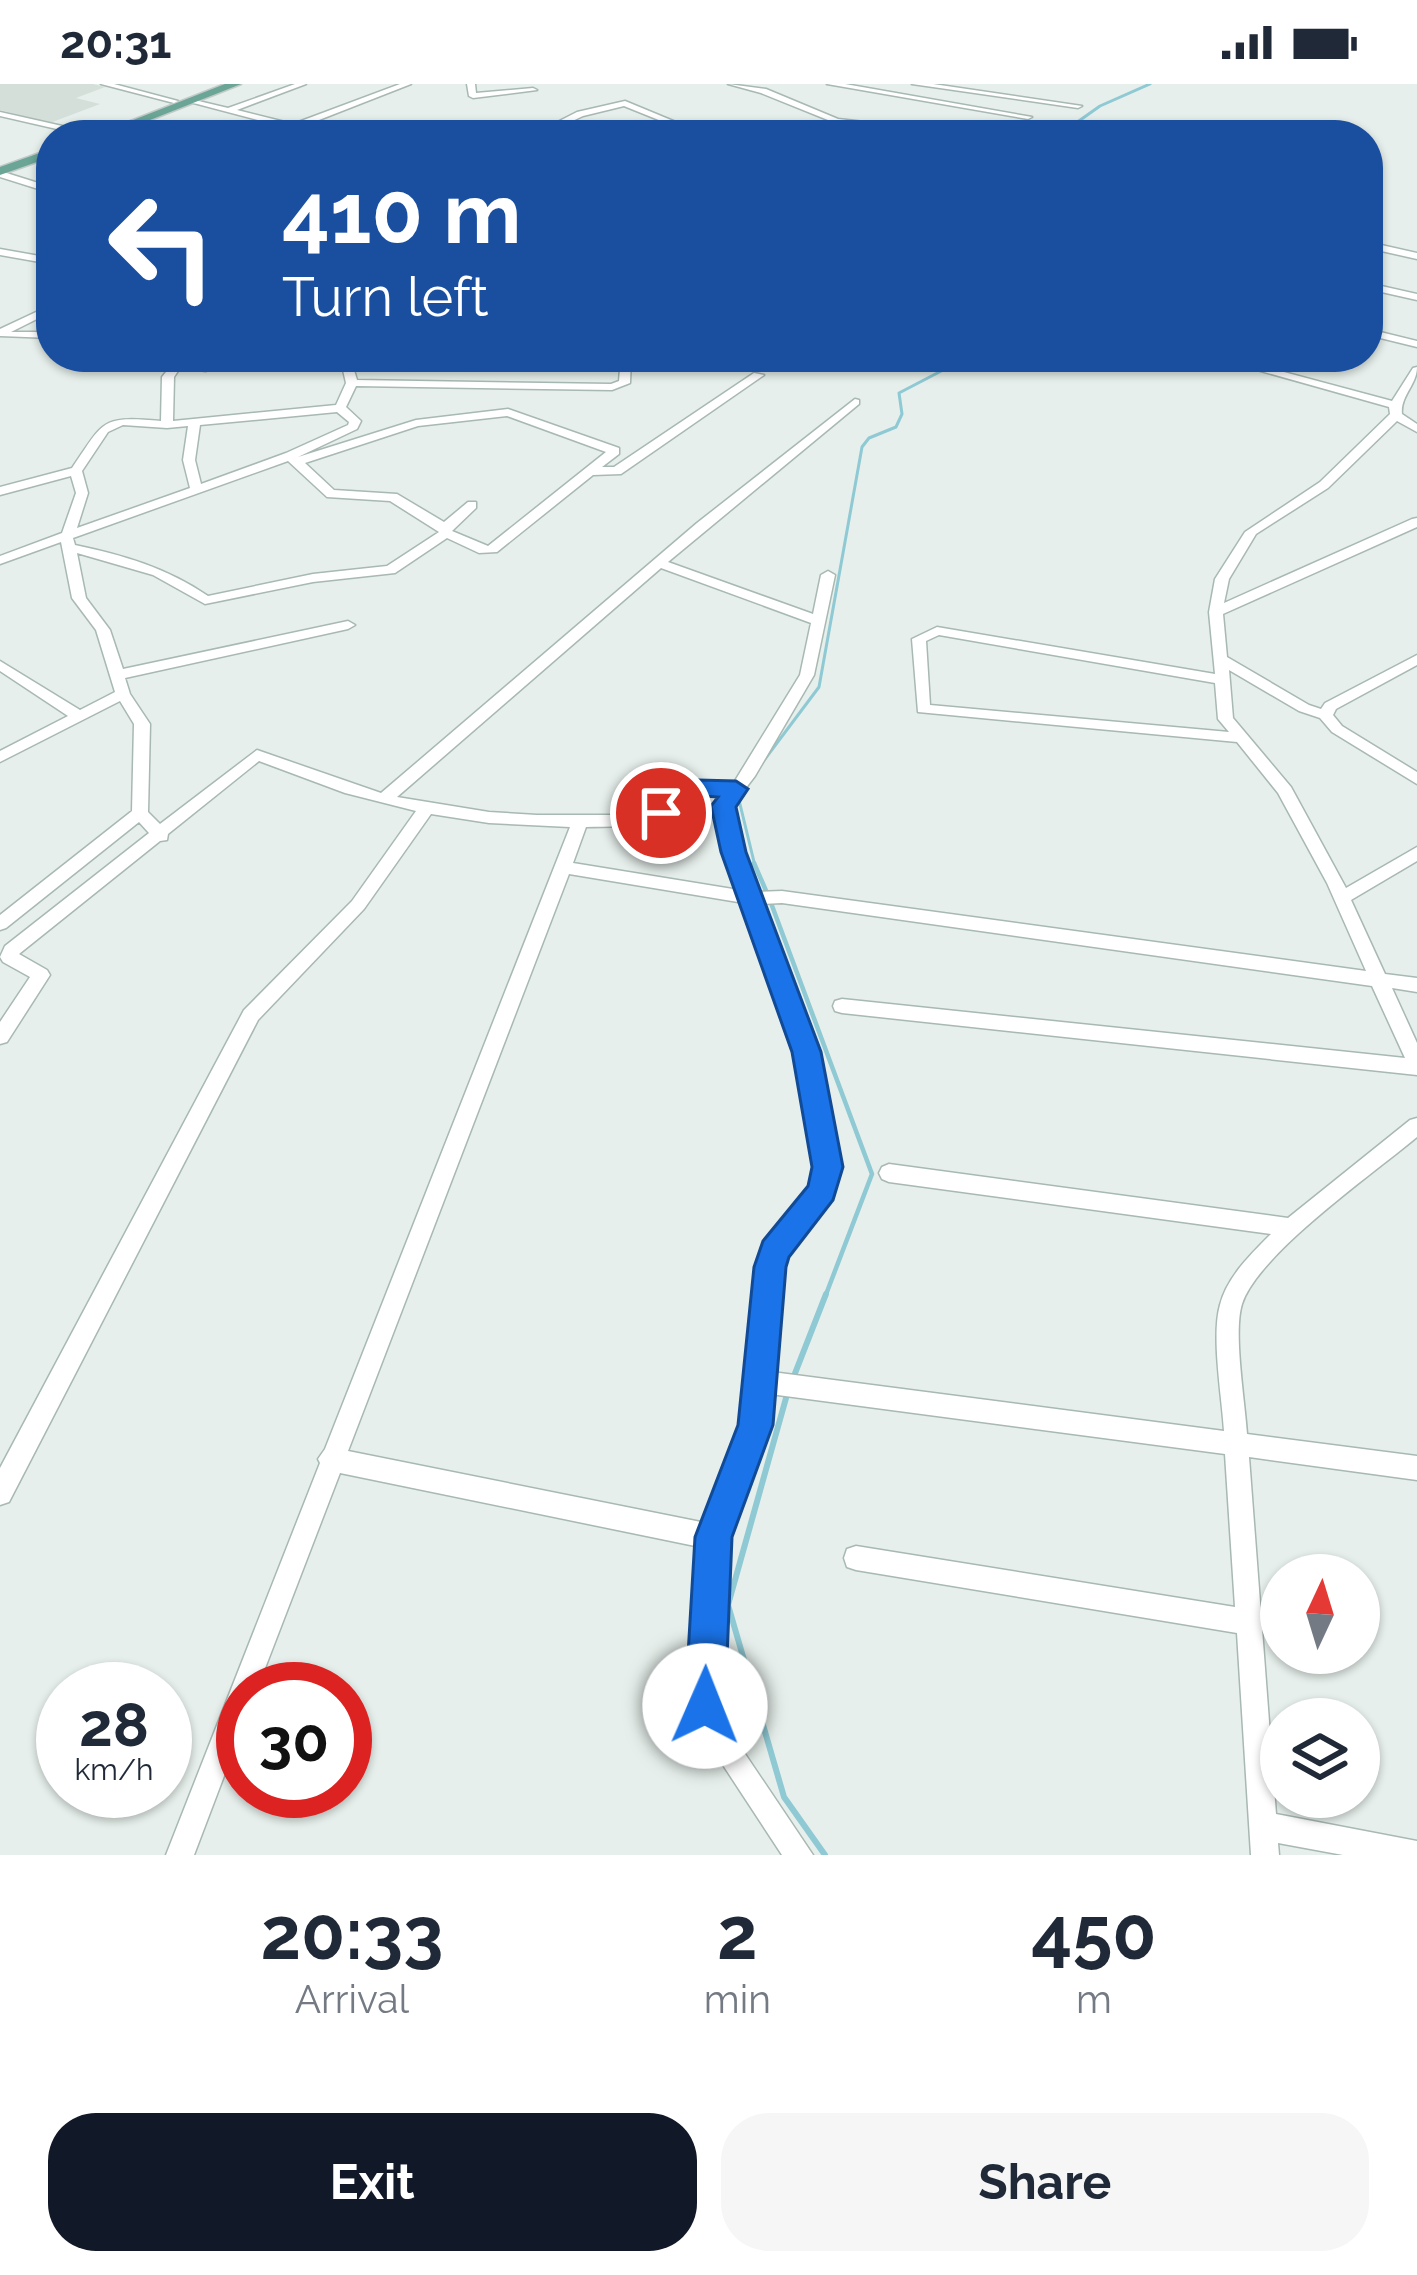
<!DOCTYPE html>
<style>
body{margin:0;font-family:Raleway,sans-serif;background:#f6f6f7;color:#1f2937;height:100vh;display:flex;flex-direction:column;font-size:45px;white-space:nowrap}
*{box-sizing:border-box;margin:0}
p{font-size:39px;color:#747a83}
.icon{flex:none;width:66px;height:66px;fill:none;stroke:currentColor;stroke-width:2;stroke-linecap:round;stroke-linejoin:round}
.map{position:relative;height:1771px;overflow:hidden}
.drawer{display:flex;flex-direction:column;background:#fff;flex:1}
.drawer>*{flex:none}
.top-card{position:absolute;left:36px;top:36px;width:1347px;height:252px;border-radius:48px;box-shadow:0 3px 9px #0004;background:#1a4fa0;color:#fff;overflow:hidden}
.needle{width:78px;rotate:4deg}
.tools{position:absolute;left:1260px;top:1470px;display:grid;gap:24px}
.tools a{display:grid;place-items:center;width:120px;height:120px;border-radius:50%;background:#fff;box-shadow:0 3px 9px #0004;font-size:60px}
.speed{position:absolute;left:36px;top:1578px;display:flex;gap:24px;font-size:60px;font-weight:700;text-align:center}
.speed>*{display:grid;place-content:center;width:156px;height:156px;border-radius:50%;background:#fff;box-shadow:0 3px 9px #0004;line-height:1}
.speed small{font-size:30px;font-weight:400}
.speed .limit{border:18px solid #d22;background:#fff;color:#111}
.pin{position:absolute;display:grid;place-items:center;width:102px;height:102px;color:#fff;margin:-51px;border:6px solid #fff;border-radius:50%;box-shadow:0 3px 12px #0007}
.me{position:absolute;width:132px;margin:-66px;rotate:1deg;stroke-linejoin:round;filter:drop-shadow(0 0 9px #0008)}
.turn{display:flex;align-items:center;gap:42px;height:252px;padding:0 48px;font-size:54px}
.turn .icon{width:156px;height:156px;stroke-width:2.5}
.turn b{display:block;font-size:84px;line-height:102px}
.eta{display:flex;justify-content:space-evenly;align-items:center;height:204px;text-align:center}
.eta b{font-size:72px;font-weight:700;line-height:84px}
.action{display:flex;gap:24px;margin-top:auto;padding:24px 48px}
.action a{flex:1;height:138px;border-radius:48px;background:#111827;color:#fff;font-size:48px;font-weight:700;line-height:138px;text-align:center}
.action a+a{background:#f6f6f7;color:#1f2937}
.status{display:flex;justify-content:space-between;align-items:center;height:84px;padding:0 60px;background:#fff;direction:ltr}
.status svg{height:33px;fill:currentColor}
.map>svg:first-child{display:block}
.built{fill:#d4dfda}
.lines{fill:none;stroke-linecap:round;stroke-linejoin:round}
.stream-far2{stroke:#8ec9d4;stroke-width:3}
.stream-far1{stroke:#8ec9d4;stroke-width:4.5}
.stream{stroke:#8ec9d4;stroke-width:6}
.minor-casing{stroke:#a8b8b2;stroke-width:3}
.primary-casing{stroke:#c2cac8;stroke-width:3}
.minor{fill:#fff;fill-rule:evenodd}
.primary{fill:#6aa596;fill-rule:evenodd}
.route{fill:#1a73e8;stroke:#114b97;stroke-width:3}
</style>
<div class="status"><b>20:31</b><svg viewBox="0 0 49 12"><path d="M0 12V9h3v3zM5 12V6h3v6zM10 12V3h3v9zM15 12V0h3v12zM26 1h20v11H26zM47 4h2v5h-2z"/></svg></div>
<div class="map">
<svg width="1417" height="1771" viewBox="0 0 1417 1771">
<rect width="100%" height="100%" fill="#e6efeb"/>
<!-- built -->
<path class="built" d="M0,0H93L105,3L76,14L100,20L50,39L0,26Z"/>
<g class="lines">
<!-- stream-far2 -->
<g class="stream-far2">
<path d="M1059,51L1100,22L1150,0"/>
<path d="M759,683L819,603L862,363L869,354L896,343L902,330L899,309L945,285L951,273"/>
<path d="M738,712L755,782"/>
</g>
<!-- stream-far1 -->
<g class="stream-far1">
<path d="M754,779L767,809"/>
<path d="M771,819L872,1090L825,1213"/>
</g>
<!-- stream -->
<g class="stream">
<path d="M792,1297L826,1210"/>
<path d="M788,1307L728,1521L784,1713L825,1771"/>
</g>
<!-- minor casing -->
<g class="minor-casing">
<g id="minor">
<path d="M101,0H114L178,17L174,19Z"/>
<path d="M295,0H306L237,26L293,40L400,0H411L301,43L329,51H315L186,17L190,15L228,24Z"/>
<path d="M467,0H475L476,9L533,4L537,6L473,14L469,12Z"/>
<path d="M728,0L766,5L838,35L980,51H952L840,40L837,51H829L833,38L761,9Z"/>
<path d="M827,0H845L1032,33L1028,35Z"/>
<path d="M912,0H933L1082,22L1078,24Z"/>
<path d="M625,17L707,51H696L624,22L583,32L543,51H532L577,28Z"/>
<path d="M0,28L89,48L93,50L83,51L0,32Z"/>
<path d="M0,87L51,103V109L0,93Z"/>
<path d="M1368,158L1417,169V175L1368,164Z"/>
<path d="M0,165L51,174V180L0,171Z"/>
<path d="M1368,199L1417,210V216L1368,205Z"/>
<path d="M51,221V228L11,248H51V254L0,252V245Z"/>
<path d="M1368,245L1417,257V263L1368,251Z"/>
<path d="M110,273H142L210,282L211,284L206,287L180,284L174,293L173,337L336,321L346,299L340,273H350L357,296L611,300L619,297L621,273H631L630,299L612,306L356,302L346,323L361,337L357,345L298,373L416,336L508,325L619,364V370L602,383H614L754,289L764,291L621,390L593,391L497,468L479,469L447,454L395,489L313,498L205,520L153,491L77,469L86,514L110,546L123,585L348,537L355,541L348,545L125,594L130,610L150,640L148,728L160,740L257,666L381,709L697,439L855,315L859,316V320L668,478L813,530L821,491L828,487L835,491L814,591L755,692L732,722L757,808L782,807L1366,887L1327,799L1278,709L1237,658L918,628L912,555L937,543L1215,590L1209,528L1215,495L1245,448L1320,398L1390,330L1389,323L1211,273H1228L1392,317L1413,284L1417,283C1417,301 1400,312 1402,330L1417,340V348L1397,337L1328,404L1256,450L1229,495L1224,519L1412,435L1417,434V443L1223,530L1227,573L1309,621L1321,625L1325,619L1417,571V581L1336,625L1333,631L1342,642L1417,688V700L1332,648L1320,634L1299,627L1229,586L1233,634L1291,703L1346,804L1417,763V777L1351,816L1385,890L1417,894V908L1392,904L1417,959V991L842,929L835,927L833,922L835,917L842,915L1405,974L1372,902L782,819L761,820L808,955L837,1076L833,1103L823,1121L790,1165L781,1183L772,1288L1224,1347C1222,1313 1211,1252 1220,1221C1227,1193 1251,1170 1271,1150L889,1098L882,1095L879,1089L882,1083L889,1080L1288,1134L1410,1036L1417,1034V1053C1374,1089 1258,1170 1242,1220C1233,1248 1245,1318 1247,1350L1417,1372V1396L1249,1373L1276,1730L1417,1757V1771H1343L1278,1759L1279,1771H1251L1237,1549L856,1486L847,1483L844,1474L847,1465L856,1462L1235,1523L1225,1370L770,1310L768,1341L725,1453L717,1599L727,1643L813,1771H782L702,1649L691,1599L700,1463L340,1389L257,1605H243V1642L194,1771H166L320,1379L318,1375L325,1365L570,743L489,739L431,730L364,825L258,936L9,1418L0,1421V1384L244,926L352,817L416,727L345,709L259,677L168,750L167,756L160,757L19,870L47,886L50,891L7,958L0,960V938L30,893L3,878L0,873L5,862L149,749L139,738L6,844L0,846V831L132,727L134,640L120,617L0,678V667L68,632L0,587V577L80,626L115,608L96,546L72,514L61,458L0,480V472L62,449L76,409L71,392L0,411V403L72,384C105,336 100,332 161,337L162,293L170,283L115,276ZM337,328L349,338L348,341L286,369L201,400L195,376L200,341ZM507,332L606,368L488,462L452,447L476,424V418H468L444,438L397,410L334,406L305,379L418,342ZM123,341L167,344L188,342L183,376L190,404L77,444L88,409L82,387L108,348ZM288,377L327,413L390,417L439,448L387,482L313,490L208,512C167,484 123,471 75,461L73,454ZM661,484L811,539L800,591L733,700L698,703L637,731H537L489,728L397,713ZM939,551L1215,599L1218,635L1229,648L930,621L926,557ZM725,710L716,722L739,806L573,779L586,743C609,742 632,744 654,737C680,729 696,710 725,710ZM569,790L744,819L801,994L817,1082L809,1109L775,1152L759,1183L744,1341L706,1439L348,1367Z"/>
</g>
</g>
<!-- primary casing -->
<g class="primary-casing">
<g id="primary">
<path d="M225,0H241L112,51H95Z"/>
<path d="M51,65V73L0,91V83Z"/>
</g>
</g>
<!-- minor -->
<use href="#minor" class="minor"/>
<!-- primary -->
<use href="#primary" class="primary"/>
</g>
<!-- route -->
<path class="route" d="M698,696L736,697L748,705L736,723L746,768L821,968L843,1083L833,1116L789,1173L786,1183L773,1341L732,1453L725,1622L720,1636L705,1642L691,1636L685,1622L695,1453L738,1341L754,1183L763,1157L808,1102L812,1083L792,968L721,768L711,722L718,713L703,712L661,737L649,729Z"/>
</svg>
<div class="tools">
<a><svg class="needle" viewBox="-14 -14 28 28"><path d="M0-13l5 13h-10z" fill="#e53935"/><path d="M0 13l5-13h-10z" fill="#747a83"/></svg></a>
<a><svg class="icon" aria-label="layers" viewBox="0 0 24 24"><path d="M12 4l9 5-9 5-9-5zM3 14l9 5 9-5"/></svg></a>
</div>
<div class="speed"><div>28<small>km/h</small></div><div class="limit">30</div></div>
<div class="pin" style="left:661px;top:729px;background:#d93025"><svg class="icon" aria-label="arrive" viewBox="0 0 24 24"><path d="M6 21V4h12l-3 4 3 4H6"/></svg></div>
<svg class="me" style="left:705px;top:1622px" viewBox="-20 -20 40 40"><circle r="19" fill="#fff"/><path d="M0-13L10 11 0 6-10 11z" fill="#1a73e8"/></svg>
<div class="top-card">
<div class="turn"><svg class="icon" aria-label="left" viewBox="0 0 24 24"><path d="M17 20v-9H6M10 6l-5 5 5 5"/></svg><div><b>410 m</b>Turn left</div></div>
</div>
</div>
<section class="drawer">
<div class="eta">
<div><b>20:33</b><p>Arrival</p></div>
<div><b>2</b><p>min</p></div>
<div><b>450</b><p>m</p></div>
</div>
<div class="action"><a>Exit</a><a>Share</a></div>
</section>
